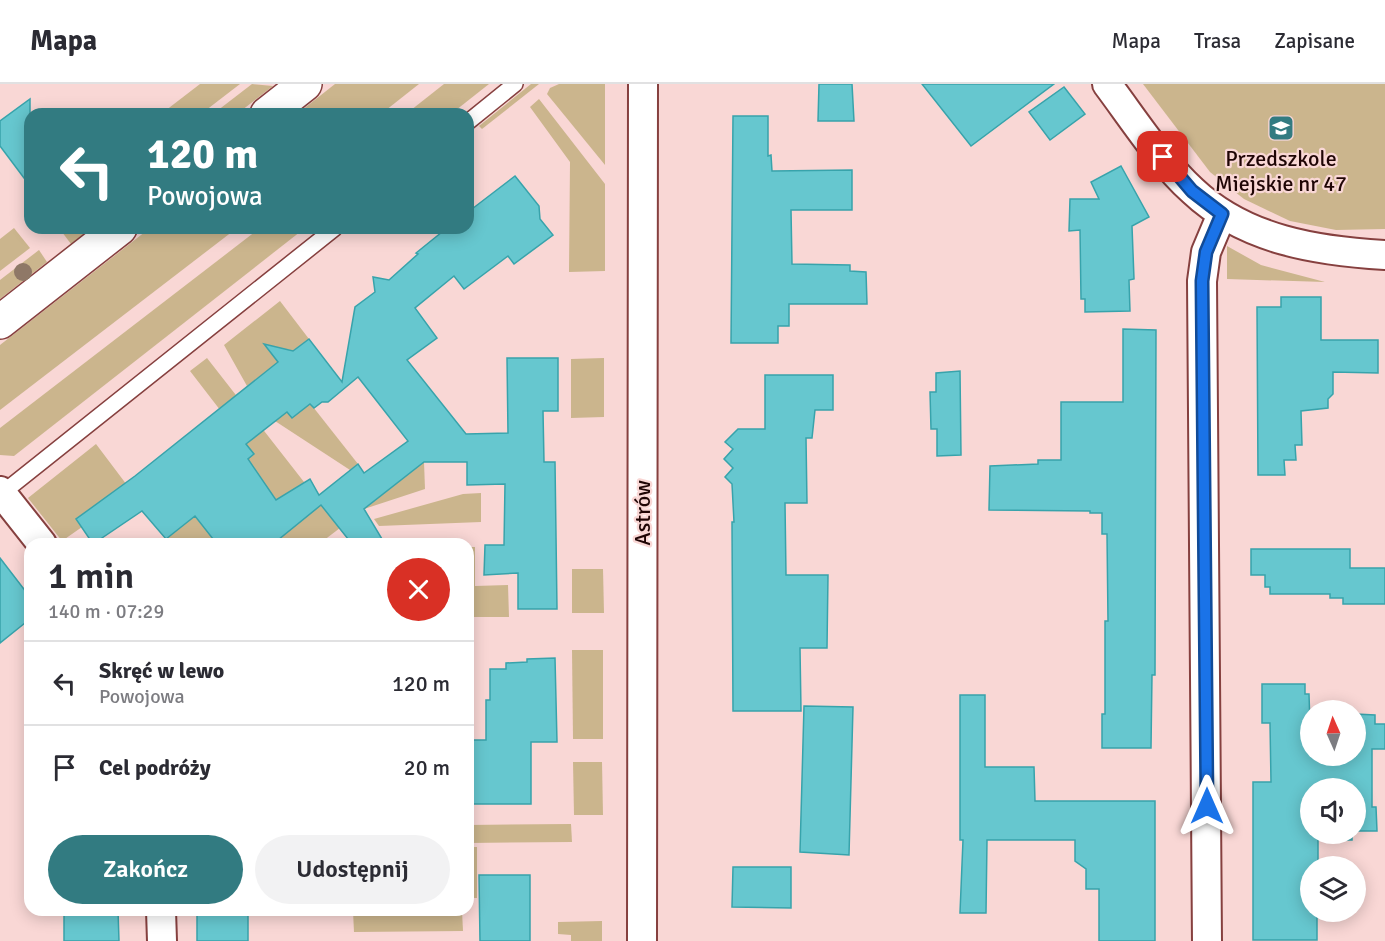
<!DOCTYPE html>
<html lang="pl">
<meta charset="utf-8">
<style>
body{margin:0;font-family:Signika,sans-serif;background:#f2f2f3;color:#2b2b33;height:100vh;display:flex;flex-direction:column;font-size:22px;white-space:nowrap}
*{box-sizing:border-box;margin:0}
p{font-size:20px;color:#7c7c81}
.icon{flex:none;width:33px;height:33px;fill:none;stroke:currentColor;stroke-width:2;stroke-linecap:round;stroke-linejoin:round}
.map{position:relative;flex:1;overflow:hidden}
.sheet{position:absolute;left:24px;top:454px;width:450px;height:378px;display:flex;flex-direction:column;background:#fff;border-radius:18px;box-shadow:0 3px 15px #0003}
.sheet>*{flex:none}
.hud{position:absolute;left:24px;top:24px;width:450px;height:126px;border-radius:18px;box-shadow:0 3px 15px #0003;background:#327b81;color:#fff;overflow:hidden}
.needle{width:39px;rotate:357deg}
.tools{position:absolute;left:1300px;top:616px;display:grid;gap:12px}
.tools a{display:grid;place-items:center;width:66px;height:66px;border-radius:50%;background:#fff;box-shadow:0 3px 15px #0003;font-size:30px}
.pin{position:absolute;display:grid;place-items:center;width:51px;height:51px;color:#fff;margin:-26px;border-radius:12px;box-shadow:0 3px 9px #0006}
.me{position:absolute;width:66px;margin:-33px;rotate:0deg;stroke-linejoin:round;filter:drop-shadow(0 0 4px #0008)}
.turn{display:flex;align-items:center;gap:21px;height:126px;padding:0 24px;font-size:27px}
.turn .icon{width:78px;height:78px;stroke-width:2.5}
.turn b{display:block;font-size:42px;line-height:51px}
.round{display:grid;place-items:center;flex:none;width:63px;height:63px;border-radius:32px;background:#f2f2f3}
.overview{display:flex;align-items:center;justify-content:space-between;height:102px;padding:0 24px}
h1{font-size:36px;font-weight:600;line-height:45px}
.button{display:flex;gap:12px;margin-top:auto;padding:12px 24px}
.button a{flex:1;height:69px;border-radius:36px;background:#327b81;color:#fff;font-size:24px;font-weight:600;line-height:69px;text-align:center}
.button a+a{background:#f2f2f3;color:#2b2b33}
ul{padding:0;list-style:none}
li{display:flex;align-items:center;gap:18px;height:84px;padding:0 24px;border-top:2px solid #e1e1e2}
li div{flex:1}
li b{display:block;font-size:22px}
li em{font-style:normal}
header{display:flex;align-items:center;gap:36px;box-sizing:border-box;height:84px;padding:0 30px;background:#fff;border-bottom:2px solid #e1e1e2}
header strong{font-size:28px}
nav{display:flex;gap:33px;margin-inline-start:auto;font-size:21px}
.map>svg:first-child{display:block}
.green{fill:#cbb58d}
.building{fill:#66c7cf;stroke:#38a3ab;stroke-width:1.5;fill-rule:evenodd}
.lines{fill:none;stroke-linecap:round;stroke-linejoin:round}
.service-casing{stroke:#86403f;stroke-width:18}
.minor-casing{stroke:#86403f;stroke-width:32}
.tertiary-casing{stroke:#86403f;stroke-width:36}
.service{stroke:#fff;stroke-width:15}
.minor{stroke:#fff;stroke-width:28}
.tertiary{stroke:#fff;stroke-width:33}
.tree{fill:#8f7867}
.route-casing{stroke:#114b97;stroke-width:15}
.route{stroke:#1a73e8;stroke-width:10}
.labels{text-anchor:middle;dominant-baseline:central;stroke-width:4.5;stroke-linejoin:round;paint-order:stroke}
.poi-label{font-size:22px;fill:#1f0505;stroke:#f9d7d5}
.street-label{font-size:22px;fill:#1f0505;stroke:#f9d7d5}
</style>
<header>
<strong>Mapa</strong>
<nav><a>Mapa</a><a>Trasa</a><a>Zapisane</a></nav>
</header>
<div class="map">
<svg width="1385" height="857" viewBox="0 0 1385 857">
<rect width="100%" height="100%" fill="#f9d7d5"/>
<!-- green -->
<g class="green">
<path d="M200,0H240L201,30H161Z"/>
<path d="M252,0L273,2L237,30H213Z"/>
<path d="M335,0H419L381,30H297Z"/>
<path d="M444,0H489L451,30H406Z"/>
<path d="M531,0H539L482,45L479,42Z"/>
<path d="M559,0H605V81L547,10L550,4Z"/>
<path d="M1143,0H1385V145L1336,146L1290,137L1244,115L1210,88Z"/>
<path d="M539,15L605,100V187L569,188L570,78L530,23Z"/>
<path d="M14,144L30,164L0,187V155Z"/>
<path d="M67,144H91L71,160L62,148Z"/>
<path d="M150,144H237L0,326V261Z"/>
<path d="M260,144H305L14,372L0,371V344Z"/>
<path d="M1227,162L1261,181L1325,198L1227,195Z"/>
<path d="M39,166L47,178L0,215V196Z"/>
<path d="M280,217L309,255L293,267L287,265L281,270V276L247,302L224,261Z"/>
<path d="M207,274L340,444L319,460H273L300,438L287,423L283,425L273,411L256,424L229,390L254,370L190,287Z"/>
<path d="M604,274V333L571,334V275Z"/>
<path d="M306,314L358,380L350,386L275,337Z"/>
<path d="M96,360L145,425L82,443L62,457L28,414Z"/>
<path d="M424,378L425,405L364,425Z"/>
<path d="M481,409V438L379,442L374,435L463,410Z"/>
<path d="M195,432L217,460H159Z"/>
<path d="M468,463H475V502L508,501L509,533H468Z"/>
<path d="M572,485H603L604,529H572Z"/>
<path d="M572,566H603V655H573Z"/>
<path d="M602,678L603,731H574L573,678Z"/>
<path d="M571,740L572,758L468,759V741Z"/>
<rect x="468" y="763" width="9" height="51"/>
<path d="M353,827H462L463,847L354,848Z"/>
<path d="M602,837V857H571V851L558,850V838Z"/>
</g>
<!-- building -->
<g class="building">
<path d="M819,0H852L854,37H818Z"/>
<path d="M922,0H1054L971,62Z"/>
<path d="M1064,3L1085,30L1050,56L1029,28Z"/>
<path d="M30,15V102L0,62V37Z"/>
<path d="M733,32H768V72L771,71L772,87L852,86V126H791L792,180L850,181V187L866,188L867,220H789V242H778V259H731Z"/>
<path d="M1121,82L1149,133L1132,142L1134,195L1129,196L1130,227L1085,228V215H1081L1080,146L1069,147L1070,115H1099L1091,98Z"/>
<path d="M515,92L539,122L540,135L553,151L514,180L508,172L464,205L454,192L415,224L437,254L407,276L466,350L508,349L507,274H558V327H543L544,378H555L557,525H518V489L484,491L485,461H504L505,400L467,401V378H424L364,425L385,460H352L321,421L273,460H217L195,432L166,455L142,427L93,460L76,435L135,392L278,278L264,260L293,267L309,255L342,298L355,223L375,208L373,193L389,196L418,170L416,169L447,144H468V128ZM358,293L408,357L364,389L358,380L319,411L310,395L276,416L248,375L254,370L246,360L287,328L292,334L310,320L314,324L322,318H328Z"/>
<path d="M1281,213H1321V256H1378V289L1333,288V310L1328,315V324L1301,327L1302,361H1295L1296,376H1284L1285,391H1258L1257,223H1281Z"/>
<path d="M1123,245L1156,246L1155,591H1152L1151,664H1102V630H1105V537H1108L1107,450H1102V429H1090V427L989,426L990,382L1038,380V376H1061V318H1123Z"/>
<path d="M960,287L961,371L937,372V345H931L930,308H936V289Z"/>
<path d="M765,291H833V326H815L812,354H806L807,419H785L786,491H828L827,564H800L801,627H733L732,438H734L732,400L725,393L733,384L724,375L733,365L725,358L738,345H765Z"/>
<path d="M1251,465H1350V484H1385V520H1343V514H1330V510H1270V503H1265V491H1251Z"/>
<path d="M0,474L30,513V535L0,559Z"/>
<path d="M555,574L557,658H531V720H468V656H486V616H490V585H506V579L527,578V575Z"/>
<path d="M1262,600H1305V610H1309L1311,672H1356V630L1375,631V640H1385V665H1372V723H1376L1377,747H1356V705H1311V750H1352V756H1318V783H1311V828H1317V856H1253V698H1271L1270,639H1262Z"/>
<path d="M960,611H985V683H1034L1035,717H1155V857H1099V805H1086V785L1075,777V756H987L986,829H960L963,756H960Z"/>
<path d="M804,622L853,623L849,771L800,768Z"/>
<path d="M733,783H791V824L732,823Z"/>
<path d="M479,791H530V857H480Z"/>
<path d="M64,826H118L119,857H64Z"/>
<rect x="197" y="826" width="51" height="31"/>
</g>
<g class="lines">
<!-- service casing -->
<g class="service-casing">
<g id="service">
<path d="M468,38L515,0"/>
<path d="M0,411L335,144"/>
</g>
</g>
<!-- minor casing -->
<g class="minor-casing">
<g id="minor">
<path d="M1107,0C1134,36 1160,77 1193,107C1245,156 1317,167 1385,171"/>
<path d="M0,407L42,460"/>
<path d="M161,826L162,857"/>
<path d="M642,857L643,0"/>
<path d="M1207,857L1202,197L1206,168L1222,130"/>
</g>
</g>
<!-- tertiary casing -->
<g class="tertiary-casing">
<g id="tertiary">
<path d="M267,30L305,0"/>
<path d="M0,238L120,144"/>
</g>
</g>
<!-- service -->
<use href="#service" class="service"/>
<!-- minor -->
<use href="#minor" class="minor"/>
<!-- tertiary -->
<use href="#tertiary" class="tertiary"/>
</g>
<!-- trees -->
<circle class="tree" cx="23" cy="188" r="9"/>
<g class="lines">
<!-- route casing -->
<g class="route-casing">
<path id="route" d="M1163,73L1192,107L1222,130L1206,168L1202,197L1207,722"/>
</g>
<!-- route -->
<use href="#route" class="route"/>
</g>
<!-- icons -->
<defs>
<g id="school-square" transform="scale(1.35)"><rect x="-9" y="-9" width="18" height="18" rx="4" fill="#327b81" stroke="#f9d7d5"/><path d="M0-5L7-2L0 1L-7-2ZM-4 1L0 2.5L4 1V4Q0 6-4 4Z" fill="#fff"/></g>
</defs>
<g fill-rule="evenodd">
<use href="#school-square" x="1281" y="44"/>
</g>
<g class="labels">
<!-- poi labels -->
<g class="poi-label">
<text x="1281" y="74">Przedszkole<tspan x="1281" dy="25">Miejskie nr 47</tspan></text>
</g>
<!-- street labels -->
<g class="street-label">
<text transform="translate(642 429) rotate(-90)">Astrów</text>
</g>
</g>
</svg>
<div class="tools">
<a><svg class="needle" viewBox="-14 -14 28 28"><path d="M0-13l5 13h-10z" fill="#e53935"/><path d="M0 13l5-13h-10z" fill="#7c7c81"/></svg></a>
<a><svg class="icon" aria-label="sound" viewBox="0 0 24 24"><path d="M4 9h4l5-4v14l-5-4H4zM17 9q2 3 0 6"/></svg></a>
<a><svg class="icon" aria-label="layers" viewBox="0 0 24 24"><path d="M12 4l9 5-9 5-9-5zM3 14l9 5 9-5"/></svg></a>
</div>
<div class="pin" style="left:1163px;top:73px;background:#d93025"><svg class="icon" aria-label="arrive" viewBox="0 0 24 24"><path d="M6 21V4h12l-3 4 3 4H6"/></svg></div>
<svg class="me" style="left:1207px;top:722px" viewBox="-20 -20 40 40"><path d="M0-17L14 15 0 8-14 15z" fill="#1a73e8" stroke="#fff" stroke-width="4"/></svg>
<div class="hud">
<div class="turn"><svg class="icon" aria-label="left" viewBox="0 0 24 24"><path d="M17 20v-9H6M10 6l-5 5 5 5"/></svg><div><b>120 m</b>Powojowa</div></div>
</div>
<section class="sheet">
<div class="overview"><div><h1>1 min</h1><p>140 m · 07:29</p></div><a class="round" style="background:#d93025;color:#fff"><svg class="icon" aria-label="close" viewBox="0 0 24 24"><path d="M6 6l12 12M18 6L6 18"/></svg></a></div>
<ul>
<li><svg class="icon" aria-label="left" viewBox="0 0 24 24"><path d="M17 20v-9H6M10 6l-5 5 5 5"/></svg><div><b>Skręć w lewo</b><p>Powojowa</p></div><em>120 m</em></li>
<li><svg class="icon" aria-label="arrive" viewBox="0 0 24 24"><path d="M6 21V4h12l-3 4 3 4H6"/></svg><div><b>Cel podróży</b></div><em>20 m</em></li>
</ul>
<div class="button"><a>Zakończ</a><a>Udostępnij</a></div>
</section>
</div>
